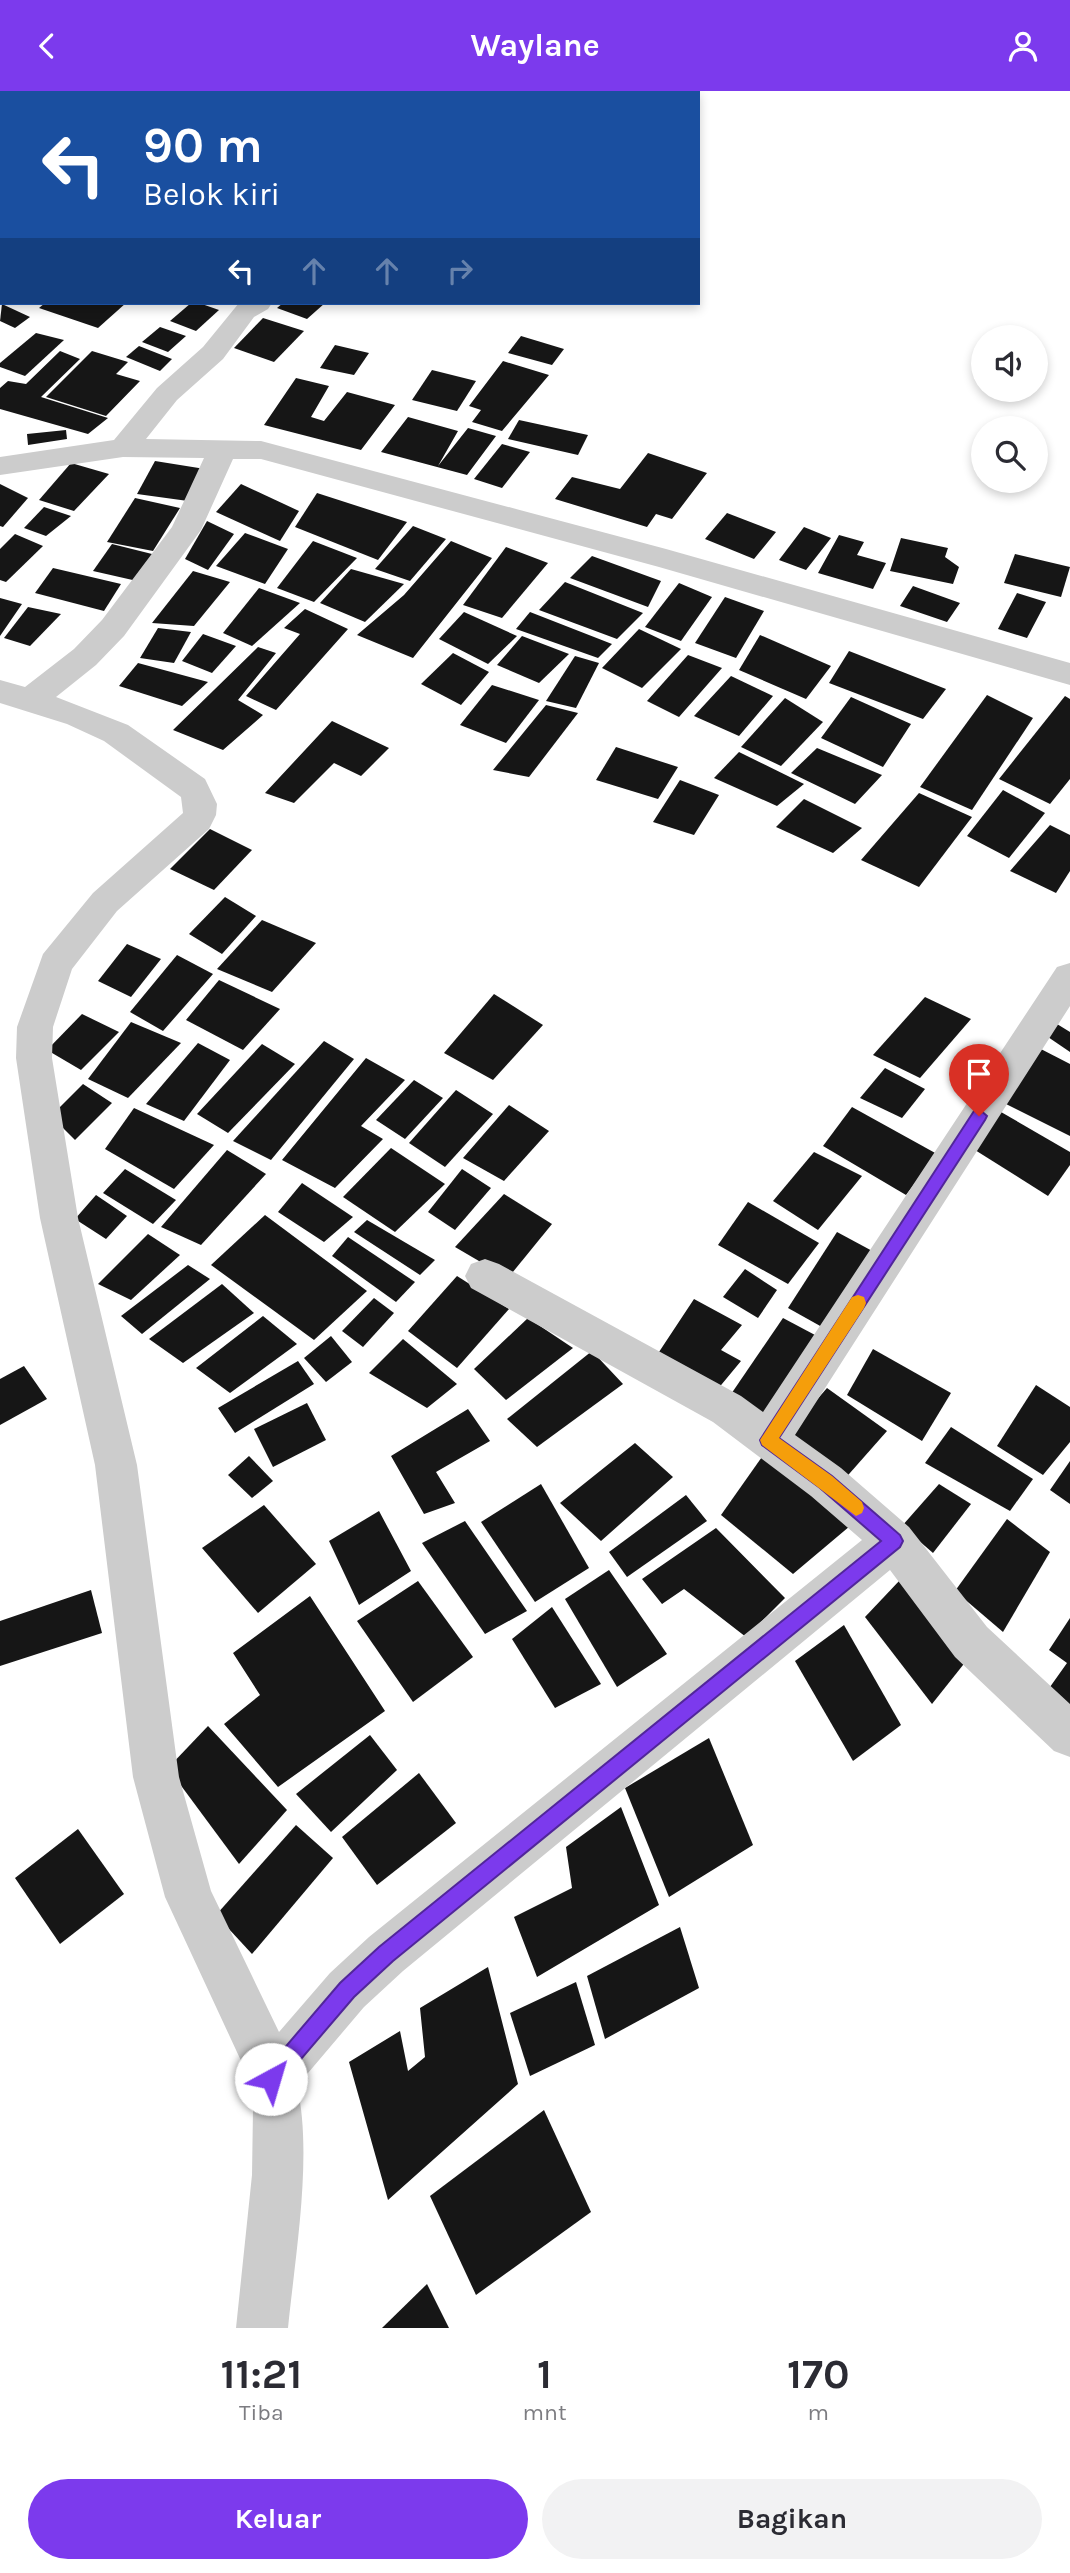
<!DOCTYPE html>
<html lang="id">
<style>
body{margin:0;font-family:Karla,sans-serif;background:#f2f2f3;color:#2b2b33;height:100vh;display:flex;flex-direction:column;font-size:26px;white-space:nowrap}
*{box-sizing:border-box;margin:0}
p{font-size:23px;color:#7c7c81}
.icon{flex:none;width:38px;height:38px;fill:none;stroke:currentColor;stroke-width:2;stroke-linecap:round;stroke-linejoin:round}
.map{position:relative;height:2237px;overflow:hidden}
.sheet{display:flex;flex-direction:column;background:#fff;flex:1}
.sheet>*{flex:none}
.banner{position:absolute;left:0px;top:0px;width:700px;height:214px;box-shadow:0 4px 10px #0003;background:#1a4fa0;color:#fff;overflow:hidden}
.buttons{position:absolute;left:971px;top:234px;display:grid;gap:14px}
.buttons a{display:grid;place-items:center;width:77px;height:77px;border-radius:50%;background:#fff;box-shadow:0 4px 10px #0003;font-size:35px}
.pin{position:absolute;display:grid;place-items:center;width:60px;height:60px;color:#fff;margin:-72px -30px;border-radius:50% 50% 50% 0;rotate:-45deg;box-shadow:0 0 7px #0007}
.pin .icon{rotate:45deg}
.me{position:absolute;width:77px;margin:-38px;rotate:39deg;stroke-linejoin:round;filter:drop-shadow(0 0 5px #0008)}
.turn{display:flex;align-items:center;gap:24px;height:147px;padding:0 28px;font-size:32px}
.turn .icon{width:91px;height:91px;stroke-width:2.5}
.turn b{display:block;font-size:49px;line-height:60px}
.lanes{display:flex;align-items:center;height:66px;padding:0 28px;background:#0003;justify-content:center;gap:35px;direction:ltr}
.lanes .off{opacity:.35}
.eta{display:flex;justify-content:space-evenly;align-items:center;height:119px;text-align:center}
.eta b{font-size:42px;font-weight:700;line-height:49px}
.action{display:flex;gap:14px;margin-top:auto;padding:14px 28px}
.action a{flex:1;height:80px;border-radius:42px;background:#7c3aed;color:#fff;font-size:28px;font-weight:700;line-height:80px;text-align:center}
.action a+a{background:#f2f2f3;color:#2b2b33}
header{display:flex;justify-content:space-between;align-items:center;height:91px;padding:0 28px;background:#7c3aed;color:#fff;font-size:32px;font-weight:700}
.map>svg:first-child{display:block}
.building{fill:#161616}
.lines{fill:none;stroke-linecap:round;stroke-linejoin:round}
.street{fill:#ccc;fill-rule:evenodd}
.route{fill:#7c3aed;stroke:#51269a;stroke-width:2}
.slow{fill:#f59e0b}
</style>
<header><svg class="icon" aria-label="back" viewBox="0 0 24 24"><path d="M15 5l-7 7 7 7"/></svg>Waylane<svg class="icon" aria-label="person" viewBox="0 0 24 24"><circle cx="12" cy="8" r="4"/><path d="M4 21q1-7 8-7t8 7"/></svg></header>
<div class="map">
<svg width="1070" height="2237" viewBox="0 0 1070 2237">
<rect width="100%" height="100%" fill="#fff"/>
<!-- building -->
<g class="building">
<path d="M45,212H126L98,237L39,217Z"/>
<path d="M191,212H199L219,219L196,240L170,230Z"/>
<path d="M283,212H325L307,228L277,217Z"/>
<path d="M2,213L30,226L15,237L0,230Z"/>
<path d="M263,227L304,240L274,271L234,257Z"/>
<path d="M160,236L186,245L168,261L142,251Z"/>
<path d="M36,242L64,249L25,285L0,276V272Z"/>
<path d="M521,245L564,258L552,274L508,262Z"/>
<path d="M335,254L369,262L354,284L320,277Z"/>
<path d="M139,255L172,268L160,280L126,266Z"/>
<path d="M60,260L80,268L41,306L108,327L88,343L0,318V297L8,290L26,293Z"/>
<path d="M92,260L128,271L116,283L140,290L106,325L46,306Z"/>
<path d="M503,270L549,284L502,340L472,331L481,319L469,315Z"/>
<path d="M432,279L476,290L457,320L412,309Z"/>
<path d="M296,287L329,295L311,326L324,330L347,301L395,314L361,359L264,334Z"/>
<path d="M408,326L458,340L438,375L468,337L496,345L467,384L381,361Z"/>
<path d="M519,329L588,344L578,364L508,348Z"/>
<path d="M66,339L67,348L28,354L27,343Z"/>
<path d="M502,353L530,361L502,397L474,388Z"/>
<path d="M648,362L707,382L672,428L656,423L647,436L555,408L572,386L620,398Z"/>
<path d="M155,370L205,378L188,410L137,403Z"/>
<path d="M71,372L109,383L74,420L39,409Z"/>
<path d="M0,393L28,407L3,436L0,435Z"/>
<path d="M241,393L299,420L280,450L216,421Z"/>
<path d="M317,402L407,431L378,469L295,436Z"/>
<path d="M135,407L180,417L153,460L107,451Z"/>
<path d="M44,416L71,425L46,445L24,437Z"/>
<path d="M727,422L776,441L754,468L705,448Z"/>
<path d="M207,430L234,443L208,479L185,468Z"/>
<path d="M413,435L446,448L410,490L375,478Z"/>
<path d="M804,436L831,447L806,479L779,469Z"/>
<path d="M245,442L288,458L265,493L216,475Z"/>
<path d="M15,443L43,455L6,491L0,489V458Z"/>
<path d="M839,444L864,451L857,464L886,472L873,498L818,482Z"/>
<path d="M901,447L948,457L945,466L959,476L953,493L890,480Z"/>
<path d="M313,450L357,467L314,511L277,497Z"/>
<path d="M451,450L492,467L413,567L357,544L404,504Z"/>
<path d="M112,453L156,464L137,490L93,480Z"/>
<path d="M506,456L548,472L502,527L463,514Z"/>
<path d="M1015,463L1070,476L1061,506L1004,492Z"/>
<path d="M592,465L661,490L648,516L570,487Z"/>
<path d="M53,477L121,493L104,520L35,502Z"/>
<path d="M351,478L404,493L365,531L320,512Z"/>
<path d="M193,480L230,491L194,535L152,532Z"/>
<path d="M565,491L643,522L617,548L539,519Z"/>
<path d="M679,492L712,506L681,550L645,536Z"/>
<path d="M913,495L960,512L947,531L900,515Z"/>
<path d="M259,497L300,512L252,555L223,542Z"/>
<path d="M1017,502L1046,511L1027,547L998,538Z"/>
<path d="M725,506L764,520L736,567L695,552Z"/>
<path d="M0,507L22,513L0,545Z"/>
<path d="M28,516L61,523L30,555L4,547Z"/>
<path d="M305,518L348,538L276,619L246,605L300,543L284,537Z"/>
<path d="M464,521L517,545L488,573L439,548Z"/>
<path d="M530,521L612,553L598,567L516,538Z"/>
<path d="M158,537L191,541L174,572L140,567Z"/>
<path d="M639,538L681,558L642,597L602,577Z"/>
<path d="M203,543L236,555L212,582L182,570Z"/>
<path d="M760,544L831,575L806,608L739,579Z"/>
<path d="M522,545L569,563L539,592L497,574Z"/>
<path d="M258,556L276,562L238,609L263,624L223,659L173,639Z"/>
<path d="M849,560L946,598L923,628L829,592Z"/>
<path d="M453,562L489,581L461,614L421,593Z"/>
<path d="M688,564L722,577L679,626L647,610Z"/>
<path d="M575,565L599,572L576,617L546,610Z"/>
<path d="M138,572L208,591L182,615L119,595Z"/>
<path d="M731,585L773,605L739,645L694,625Z"/>
<path d="M492,594L539,609L506,652L460,634Z"/>
<path d="M987,604L1033,627L972,719L920,696Z"/>
<path d="M1065,605L1070,608V688L1050,713L999,688Z"/>
<path d="M851,606L911,633L883,676L821,647Z"/>
<path d="M785,607L823,631L781,675L741,656Z"/>
<path d="M546,614L578,622L529,686L493,679Z"/>
<path d="M332,630L389,657L361,685L334,672L294,712L265,702Z"/>
<path d="M616,656L678,676L658,708L596,689Z"/>
<path d="M817,657L882,684L855,713L791,682Z"/>
<path d="M739,661L804,693L777,715L714,687Z"/>
<path d="M680,689L719,704L694,744L653,731Z"/>
<path d="M1003,699L1045,722L1009,767L967,745Z"/>
<path d="M919,702L972,726L919,796L861,769Z"/>
<path d="M804,708L862,737L833,762L776,736Z"/>
<path d="M1050,734L1070,744V780L1056,802L1010,780Z"/>
<path d="M210,738L252,759L214,799L170,778Z"/>
<path d="M225,806L256,825L222,863L189,843Z"/>
<path d="M262,829L316,852L272,901L217,878Z"/>
<path d="M127,853L161,868L131,906L98,890Z"/>
<path d="M177,864L213,883L163,940L130,921Z"/>
<path d="M219,889L280,918L243,959L186,929Z"/>
<path d="M494,903L543,934L493,989L444,962Z"/>
<path d="M925,906L971,928L920,987L873,964Z"/>
<path d="M82,923L119,941L81,979L47,959Z"/>
<path d="M131,931L181,952L128,1007L88,988Z"/>
<path d="M1057,933L1070,941V961L1048,946Z"/>
<path d="M324,950L354,968L271,1069L233,1050Z"/>
<path d="M198,952L230,969L184,1030L146,1013Z"/>
<path d="M262,953L295,973L228,1042L197,1023Z"/>
<path d="M1037,956L1070,973V1045L1002,1011Z"/>
<path d="M366,967L405,989L361,1035L383,1048L335,1097L282,1069Z"/>
<path d="M885,977L925,998L902,1027L860,1007Z"/>
<path d="M414,989L443,1007L405,1048L376,1029Z"/>
<path d="M83,993L112,1012L75,1049L51,1025Z"/>
<path d="M456,999L493,1023L445,1076L409,1052Z"/>
<path d="M509,1014L549,1040L504,1090L463,1067Z"/>
<path d="M852,1016L937,1063L906,1104L823,1055Z"/>
<path d="M134,1017L214,1054L174,1098L105,1058Z"/>
<path d="M1001,1021L1070,1061V1074L1048,1105L975,1059Z"/>
<path d="M391,1057L445,1093L395,1141L343,1106Z"/>
<path d="M227,1059L266,1083L201,1154L161,1136Z"/>
<path d="M814,1061L862,1085L818,1139L773,1110Z"/>
<path d="M125,1078L176,1109L153,1133L103,1102Z"/>
<path d="M462,1078L491,1097L455,1139L428,1121Z"/>
<path d="M302,1092L353,1126L324,1151L278,1121Z"/>
<path d="M504,1103L552,1133L508,1187L455,1156Z"/>
<path d="M96,1104L127,1125L106,1148L75,1128Z"/>
<path d="M748,1111L819,1152L788,1193L718,1154Z"/>
<path d="M265,1124L367,1200L314,1249L211,1174Z"/>
<path d="M367,1129L435,1169L420,1184L354,1141Z"/>
<path d="M837,1141L876,1162L822,1236L788,1217Z"/>
<path d="M148,1143L180,1164L131,1209L98,1193Z"/>
<path d="M348,1146L415,1191L396,1211L332,1165Z"/>
<path d="M188,1174L210,1188L142,1243L121,1225Z"/>
<path d="M745,1178L777,1199L758,1227L723,1206Z"/>
<path d="M457,1185L509,1218L457,1277L408,1240Z"/>
<path d="M222,1193L254,1222L183,1272L149,1248Z"/>
<path d="M374,1207L394,1222L363,1256L342,1240Z"/>
<path d="M694,1208L742,1234L721,1259L741,1270L717,1299L657,1264Z"/>
<path d="M263,1225L297,1253L230,1302L196,1277Z"/>
<path d="M528,1227L573,1257L506,1309L474,1278Z"/>
<path d="M783,1227L815,1244L763,1330L727,1309Z"/>
<path d="M331,1245L352,1271L326,1291L304,1267Z"/>
<path d="M403,1248L457,1293L427,1317L369,1282Z"/>
<path d="M873,1258L951,1302L922,1350L847,1304Z"/>
<path d="M592,1260L623,1293L537,1356L507,1328Z"/>
<path d="M298,1270L314,1293L235,1342L218,1317Z"/>
<path d="M24,1275L47,1308L0,1334V1288Z"/>
<path d="M1036,1294L1070,1316V1351L1043,1384L997,1355Z"/>
<path d="M827,1297L887,1340L842,1391L782,1349Z"/>
<path d="M307,1312L326,1349L273,1376L254,1338Z"/>
<path d="M468,1318L490,1350L436,1381L455,1412L424,1423L391,1365Z"/>
<path d="M951,1336L1033,1388L1010,1420L925,1372Z"/>
<path d="M635,1352L673,1386L601,1450L560,1412Z"/>
<path d="M764,1363L850,1435L793,1483L721,1424Z"/>
<path d="M249,1365L273,1390L252,1407L228,1384Z"/>
<path d="M1070,1370V1413L1050,1399Z"/>
<path d="M541,1393L589,1477L535,1511L481,1431Z"/>
<path d="M939,1393L971,1413L933,1462L902,1435Z"/>
<path d="M686,1404L707,1430L627,1486L609,1461Z"/>
<path d="M264,1414L316,1473L258,1522L202,1457Z"/>
<path d="M379,1420L411,1480L359,1514L329,1450Z"/>
<path d="M1007,1428L1050,1461L1003,1541L955,1500Z"/>
<path d="M465,1430L527,1520L485,1543L422,1452Z"/>
<path d="M716,1437L785,1507L746,1546L684,1498L662,1513L642,1488Z"/>
<path d="M609,1479L667,1563L617,1596L565,1508Z"/>
<path d="M900,1489L967,1569L932,1613L865,1526Z"/>
<path d="M418,1490L473,1566L413,1611L357,1530Z"/>
<path d="M91,1499L102,1542L0,1575V1530Z"/>
<path d="M310,1505L385,1620L278,1696L224,1633L260,1604L233,1562Z"/>
<path d="M552,1516L601,1593L555,1617L512,1548Z"/>
<path d="M1070,1527V1624L1045,1603L1067,1572L1049,1559Z"/>
<path d="M844,1534L901,1634L853,1670L795,1570Z"/>
<path d="M208,1635L287,1719L239,1773L168,1677Z"/>
<path d="M370,1644L397,1679L331,1741L296,1703Z"/>
<path d="M709,1647L753,1754L669,1806L625,1697Z"/>
<path d="M419,1682L456,1732L377,1794L342,1746Z"/>
<path d="M621,1716L659,1814L537,1886L514,1826L572,1797L566,1756Z"/>
<path d="M296,1734L333,1767L252,1863L216,1824Z"/>
<path d="M78,1738L124,1803L60,1853L15,1787Z"/>
<path d="M680,1836L699,1897L605,1948L587,1885Z"/>
<path d="M488,1876L518,1993L388,2109L349,1971L400,1940L408,1980L425,1966L420,1917Z"/>
<path d="M576,1891L595,1954L530,1985L510,1922Z"/>
<path d="M544,2019L591,2121L476,2204L430,2105Z"/>
<path d="M427,2193L449,2237H382Z"/>
</g>
<g class="lines">
<!-- street -->
<g class="street">
<path d="M404,0H429L430,2H405Z"/>
<path d="M239,212H272L268,218L254,226L223,268L177,309L146,348L261,350L666,458L1070,572V594L659,476L261,368H233L201,439L124,545L96,574L56,606L128,634L205,688L217,713L216,724L209,738L117,820L72,878L53,936L52,967L78,1127L137,1374L179,1686L211,1800L279,1941L330,1882L369,1846L862,1449L811,1405L713,1331L471,1197L465,1185L471,1173L485,1168L499,1173L741,1305L763,1321L1057,876L1070,872V915L795,1344L841,1377L909,1436L987,1536L1070,1613V1666L1054,1660L955,1566L890,1479L403,1880L364,1916L297,1995C313,2063 295,2166 288,2237H236L252,2084L253,2018L243,1974L165,1806L133,1686L95,1374L40,1127L16,967L17,936L43,863L93,802L183,722L181,706L104,650L67,633L0,612V589L25,596L74,558L102,529L172,436L204,367L123,366L0,384V366L114,349L157,297L203,256Z"/>
</g>
</g>
<!-- route -->
<path class="route" d="M979,1018L987,1025L985,1029L779,1347L832,1385L900,1444L903,1450L900,1456L393,1870L354,1906L278,1995L271,1998L264,1995L261,1988L264,1981L340,1892L379,1856L881,1450L820,1397L762,1354L760,1349L974,1020Z"/>
<!-- slow -->
<path class="slow" d="M858,1204L864,1206L866,1212L864,1217L779,1347L832,1385L862,1411L864,1417L862,1422L856,1425L762,1354L760,1349L852,1206Z"/>
</svg>
<div class="buttons">
<a><svg class="icon" aria-label="sound" viewBox="0 0 24 24"><path d="M4 9h4l5-4v14l-5-4H4zM17 9q2 3 0 6"/></svg></a>
<a><svg class="icon" aria-label="search" viewBox="0 0 24 24"><circle cx="10" cy="10" r="6"/><path d="M15 15l6 6"/></svg></a>
</div>
<div class="pin" style="left:979px;top:1025px;background:#d93025"><svg class="icon" aria-label="arrive" viewBox="0 0 24 24"><path d="M6 21V4h12l-3 4 3 4H6"/></svg></div>
<svg class="me" style="left:271px;top:1988px" viewBox="-20 -20 40 40"><circle r="19" fill="#fff"/><path d="M0-13L10 11 0 6-10 11z" fill="#7c3aed"/></svg>
<div class="banner">
<div class="turn"><svg class="icon" aria-label="left" viewBox="0 0 24 24"><path d="M17 20v-9H6M10 6l-5 5 5 5"/></svg><div><b>90 m</b>Belok kiri</div></div>
<div class="lanes"><svg class="icon" aria-label="left" viewBox="0 0 24 24"><path d="M17 20v-9H6M10 6l-5 5 5 5"/></svg><svg class="icon off" aria-label="ahead" viewBox="0 0 24 24"><path d="M12 20V5M6 11l6-6 6 6"/></svg><svg class="icon off" aria-label="ahead" viewBox="0 0 24 24"><path d="M12 20V5M6 11l6-6 6 6"/></svg><svg class="icon off" aria-label="right" viewBox="0 0 24 24"><path d="M7 20v-9h11M14 6l5 5-5 5"/></svg></div>
</div>
</div>
<section class="sheet">
<div class="eta">
<div><b>11:21</b><p>Tiba</p></div>
<div><b>1</b><p>mnt</p></div>
<div><b>170</b><p>m</p></div>
</div>
<div class="action"><a>Keluar</a><a>Bagikan</a></div>
</section>
